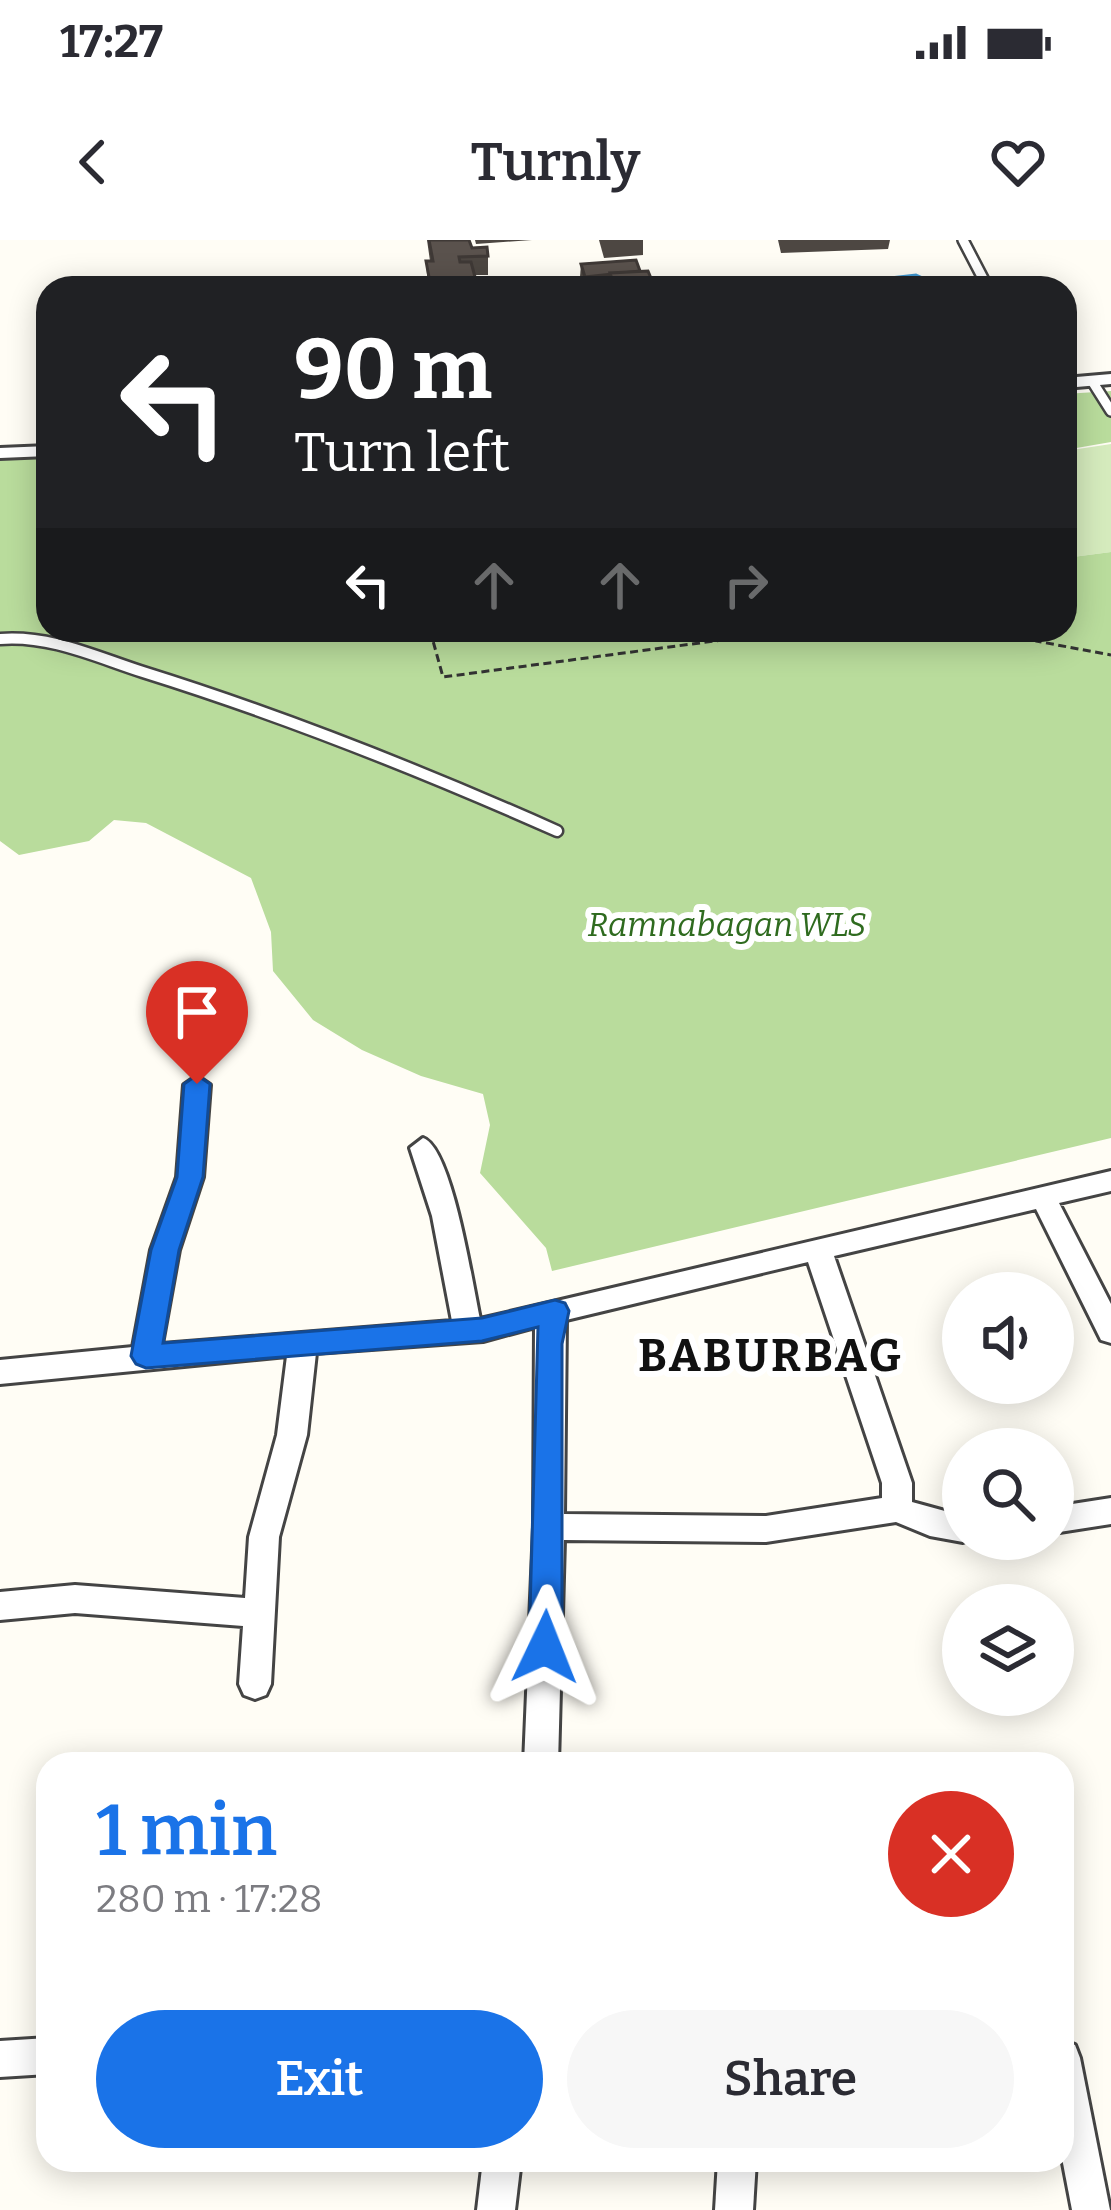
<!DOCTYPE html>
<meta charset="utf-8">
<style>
body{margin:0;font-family:Bitter,serif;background:#f7f7f7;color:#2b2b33;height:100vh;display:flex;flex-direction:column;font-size:45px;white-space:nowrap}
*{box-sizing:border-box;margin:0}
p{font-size:39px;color:#7c7c81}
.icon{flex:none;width:66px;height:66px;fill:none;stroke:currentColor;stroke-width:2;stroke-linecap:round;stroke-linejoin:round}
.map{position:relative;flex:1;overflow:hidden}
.panel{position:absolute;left:36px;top:1512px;width:1038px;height:420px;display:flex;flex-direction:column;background:#fff;border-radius:36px;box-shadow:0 6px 30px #0003}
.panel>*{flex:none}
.hud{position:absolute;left:36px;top:36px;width:1041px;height:366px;border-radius:36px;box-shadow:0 6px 30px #0003;background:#202124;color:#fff;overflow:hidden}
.tools{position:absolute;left:942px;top:1032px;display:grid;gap:24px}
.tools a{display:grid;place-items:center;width:132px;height:132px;border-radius:50%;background:#fff;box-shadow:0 6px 30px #0003;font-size:60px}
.pin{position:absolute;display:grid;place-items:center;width:102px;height:102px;color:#fff;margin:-123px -51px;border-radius:50% 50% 50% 0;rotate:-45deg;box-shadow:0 0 12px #0007}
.pin .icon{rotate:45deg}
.me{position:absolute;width:132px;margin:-66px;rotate:2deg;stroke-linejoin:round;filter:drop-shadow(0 0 9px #0008)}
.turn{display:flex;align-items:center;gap:42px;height:252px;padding:0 60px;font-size:54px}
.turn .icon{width:156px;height:156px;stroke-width:2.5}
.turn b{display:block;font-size:84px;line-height:102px}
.lanes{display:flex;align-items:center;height:114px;padding:0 60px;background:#0003;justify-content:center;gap:60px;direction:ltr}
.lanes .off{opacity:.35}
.round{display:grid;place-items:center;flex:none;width:126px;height:126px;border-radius:63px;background:#f7f7f7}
.headline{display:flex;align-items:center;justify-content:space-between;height:204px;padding:0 60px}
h1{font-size:72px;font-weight:600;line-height:90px;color:#1a73e8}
.action{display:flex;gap:24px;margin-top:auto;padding:24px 60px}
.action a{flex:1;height:138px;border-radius:72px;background:#1a73e8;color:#fff;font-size:48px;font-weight:600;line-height:138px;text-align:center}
.action a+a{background:#f7f7f7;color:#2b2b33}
.status{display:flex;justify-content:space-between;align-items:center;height:84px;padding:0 60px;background:#fff;direction:ltr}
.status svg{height:33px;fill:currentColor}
header{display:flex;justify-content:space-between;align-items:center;height:156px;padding:0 60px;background:#fff;font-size:54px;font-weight:600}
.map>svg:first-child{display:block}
.green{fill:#d5ebbd}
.forest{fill:#b9dc9c}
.water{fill:#b9e0f7;stroke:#3f96cf;stroke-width:3}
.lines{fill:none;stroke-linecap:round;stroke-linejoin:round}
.lane-far1-casing{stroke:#444;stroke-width:14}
.lane-casing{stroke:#444;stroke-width:15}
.street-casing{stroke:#444;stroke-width:6}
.path{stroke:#333;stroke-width:3;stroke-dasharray:8 4.5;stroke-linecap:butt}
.lane-far1{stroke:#fff;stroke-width:9}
.lane{stroke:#fff;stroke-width:10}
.street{fill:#fff;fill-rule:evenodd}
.wall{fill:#4d4742}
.building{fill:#5a524d;stroke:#3f3936;stroke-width:3}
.route{fill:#1a73e8;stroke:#114b97;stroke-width:3}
.labels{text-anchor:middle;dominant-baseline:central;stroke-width:12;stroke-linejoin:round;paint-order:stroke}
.park-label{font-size:33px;font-style:italic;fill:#2f6b1f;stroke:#fff}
.district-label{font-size:45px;font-weight:bold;letter-spacing:3px;fill:#111;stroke:#fff}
</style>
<div class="status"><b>17:27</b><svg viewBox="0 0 49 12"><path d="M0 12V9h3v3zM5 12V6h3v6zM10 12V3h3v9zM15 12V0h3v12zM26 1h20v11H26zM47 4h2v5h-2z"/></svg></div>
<header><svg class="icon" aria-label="back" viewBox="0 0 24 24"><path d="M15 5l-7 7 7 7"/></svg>Turnly<svg class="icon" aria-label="heart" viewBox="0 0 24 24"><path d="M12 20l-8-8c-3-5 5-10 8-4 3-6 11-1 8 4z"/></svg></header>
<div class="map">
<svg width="1111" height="1970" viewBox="0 0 1111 1970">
<rect width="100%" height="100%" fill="#fffdf5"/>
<!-- green -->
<path class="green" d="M1111,204V312L1065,318V211Z"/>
<!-- forest -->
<g class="forest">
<path d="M1111,151V202L1065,210V154Z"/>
<path d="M48,214V390H1065V318L1111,312V898L552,1031L546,1008L480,933L490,885L483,854L421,836L362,810L313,780L273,731L271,692L251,638L146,583L114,580L89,601L19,615L0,601V217Z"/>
</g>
<!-- water -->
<path class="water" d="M916,35L945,48H751L790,40L847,43Z"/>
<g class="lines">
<!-- lane-far1 casing -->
<g class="lane-far1-casing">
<g id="lane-far1">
<path d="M963,0L988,48"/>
<path d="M1092,141L1111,171"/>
</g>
</g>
<!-- lane casing -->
<g class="lane-casing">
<path id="lane" d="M0,399C51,395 96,417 143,432C284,476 422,531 557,591"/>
</g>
<!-- street casing -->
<g class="street-casing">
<g id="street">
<path d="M1111,134V144L1065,148V138Z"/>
<path d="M48,206V216L0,218V208Z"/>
<path d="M197,836L210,845L203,937L179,1010L162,1104L452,1081L432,976L410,908L423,898C452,907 473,1047 480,1079L1111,931V951L1059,963L1111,1064V1103L1101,1100L1036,969L834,1016L912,1243V1262L963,1276V1299H972L963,1302L930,1296L896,1282L766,1302L564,1300L558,1524H524L534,1287L535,1087L483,1101L316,1113L307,1195L279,1297L271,1444L266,1455L255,1459L244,1455L239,1444L243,1386L75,1373L0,1380V1352L75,1345L245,1358L249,1297L277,1195L287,1116L0,1144V1120L133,1107L151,1010L177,937L184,845ZM808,1022L882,1243V1258L766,1276L564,1274L566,1080Z"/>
<path d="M1111,1258V1284L1053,1293V1267Z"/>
<path d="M48,1798V1834L0,1837V1801Z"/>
<path d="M1062,1800L1075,1805L1080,1818L1110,1970H1072L1062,1918Z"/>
<path d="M483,1920H521L515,1970H477Z"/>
<path d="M718,1920H756L753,1970H715Z"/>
</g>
</g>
<!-- path -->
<g class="path">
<path d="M430,390L443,437L722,400L718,390"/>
<path d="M1026,390L1036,401L1111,415"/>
</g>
<!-- lane-far1 -->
<use href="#lane-far1" class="lane-far1"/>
<!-- lane -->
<use href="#lane" class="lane"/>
<!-- street -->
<use href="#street" class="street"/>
</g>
<!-- wall -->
<g class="wall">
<path d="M427,0H469L472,8L488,16V35H475L478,48H428L426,21H430Z"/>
<path d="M475,0H532L476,4Z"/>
<path d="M599,0H643V15L604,18Z"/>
<path d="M778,0H890L888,9L781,13Z"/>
<path d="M581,24L640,31L655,48H584L580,37Z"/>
</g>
<!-- building -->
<g class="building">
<path d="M429,0H469L472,8L487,7L488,16L459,17L460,22H471L478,48H431L426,21H433Z"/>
<path d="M636,20L640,31L585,37L581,24Z"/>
<path d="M648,31L655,48H615L610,33Z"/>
</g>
<!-- route -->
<path class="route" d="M197,835L210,844L203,937L179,1010L163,1103L482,1078L555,1060L565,1063L569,1071L562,1104V1407L557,1417L545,1421L534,1417L529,1407L538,1087L482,1101L146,1128L136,1124L131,1116L151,1010L177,937L184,844Z"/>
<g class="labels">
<!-- park labels -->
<g class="park-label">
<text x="727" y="685">Ramnabagan WLS</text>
</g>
<!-- district labels -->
<g class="district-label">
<text x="771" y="1116">BABURBAG</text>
</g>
</g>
</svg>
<div class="tools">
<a><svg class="icon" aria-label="sound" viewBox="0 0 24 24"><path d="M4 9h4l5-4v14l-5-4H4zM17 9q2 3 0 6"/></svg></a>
<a><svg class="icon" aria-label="search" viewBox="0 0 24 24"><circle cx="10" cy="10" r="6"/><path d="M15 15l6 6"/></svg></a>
<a><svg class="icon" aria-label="layers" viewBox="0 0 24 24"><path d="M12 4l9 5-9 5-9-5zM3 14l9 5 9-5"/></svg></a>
</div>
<div class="pin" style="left:197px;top:844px;background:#d93025"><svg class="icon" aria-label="arrive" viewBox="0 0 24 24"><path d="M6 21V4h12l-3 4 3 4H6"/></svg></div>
<svg class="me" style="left:545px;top:1407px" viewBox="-20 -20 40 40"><path d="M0-17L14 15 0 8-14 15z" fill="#1a73e8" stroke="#fff" stroke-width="4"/></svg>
<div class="hud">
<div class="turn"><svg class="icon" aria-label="left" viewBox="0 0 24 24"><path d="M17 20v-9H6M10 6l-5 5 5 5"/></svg><div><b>90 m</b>Turn left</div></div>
<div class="lanes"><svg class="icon" aria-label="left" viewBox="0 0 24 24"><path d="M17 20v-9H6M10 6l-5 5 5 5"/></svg><svg class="icon off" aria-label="ahead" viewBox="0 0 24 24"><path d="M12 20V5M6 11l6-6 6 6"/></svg><svg class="icon off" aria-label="ahead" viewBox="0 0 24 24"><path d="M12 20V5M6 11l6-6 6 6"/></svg><svg class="icon off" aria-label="right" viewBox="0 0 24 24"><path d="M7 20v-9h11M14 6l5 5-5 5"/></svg></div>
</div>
<section class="panel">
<div class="headline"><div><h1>1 min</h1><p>280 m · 17:28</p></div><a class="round" style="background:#d93025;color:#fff"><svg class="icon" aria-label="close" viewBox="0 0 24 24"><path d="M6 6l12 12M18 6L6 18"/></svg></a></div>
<div class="action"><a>Exit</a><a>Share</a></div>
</section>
</div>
